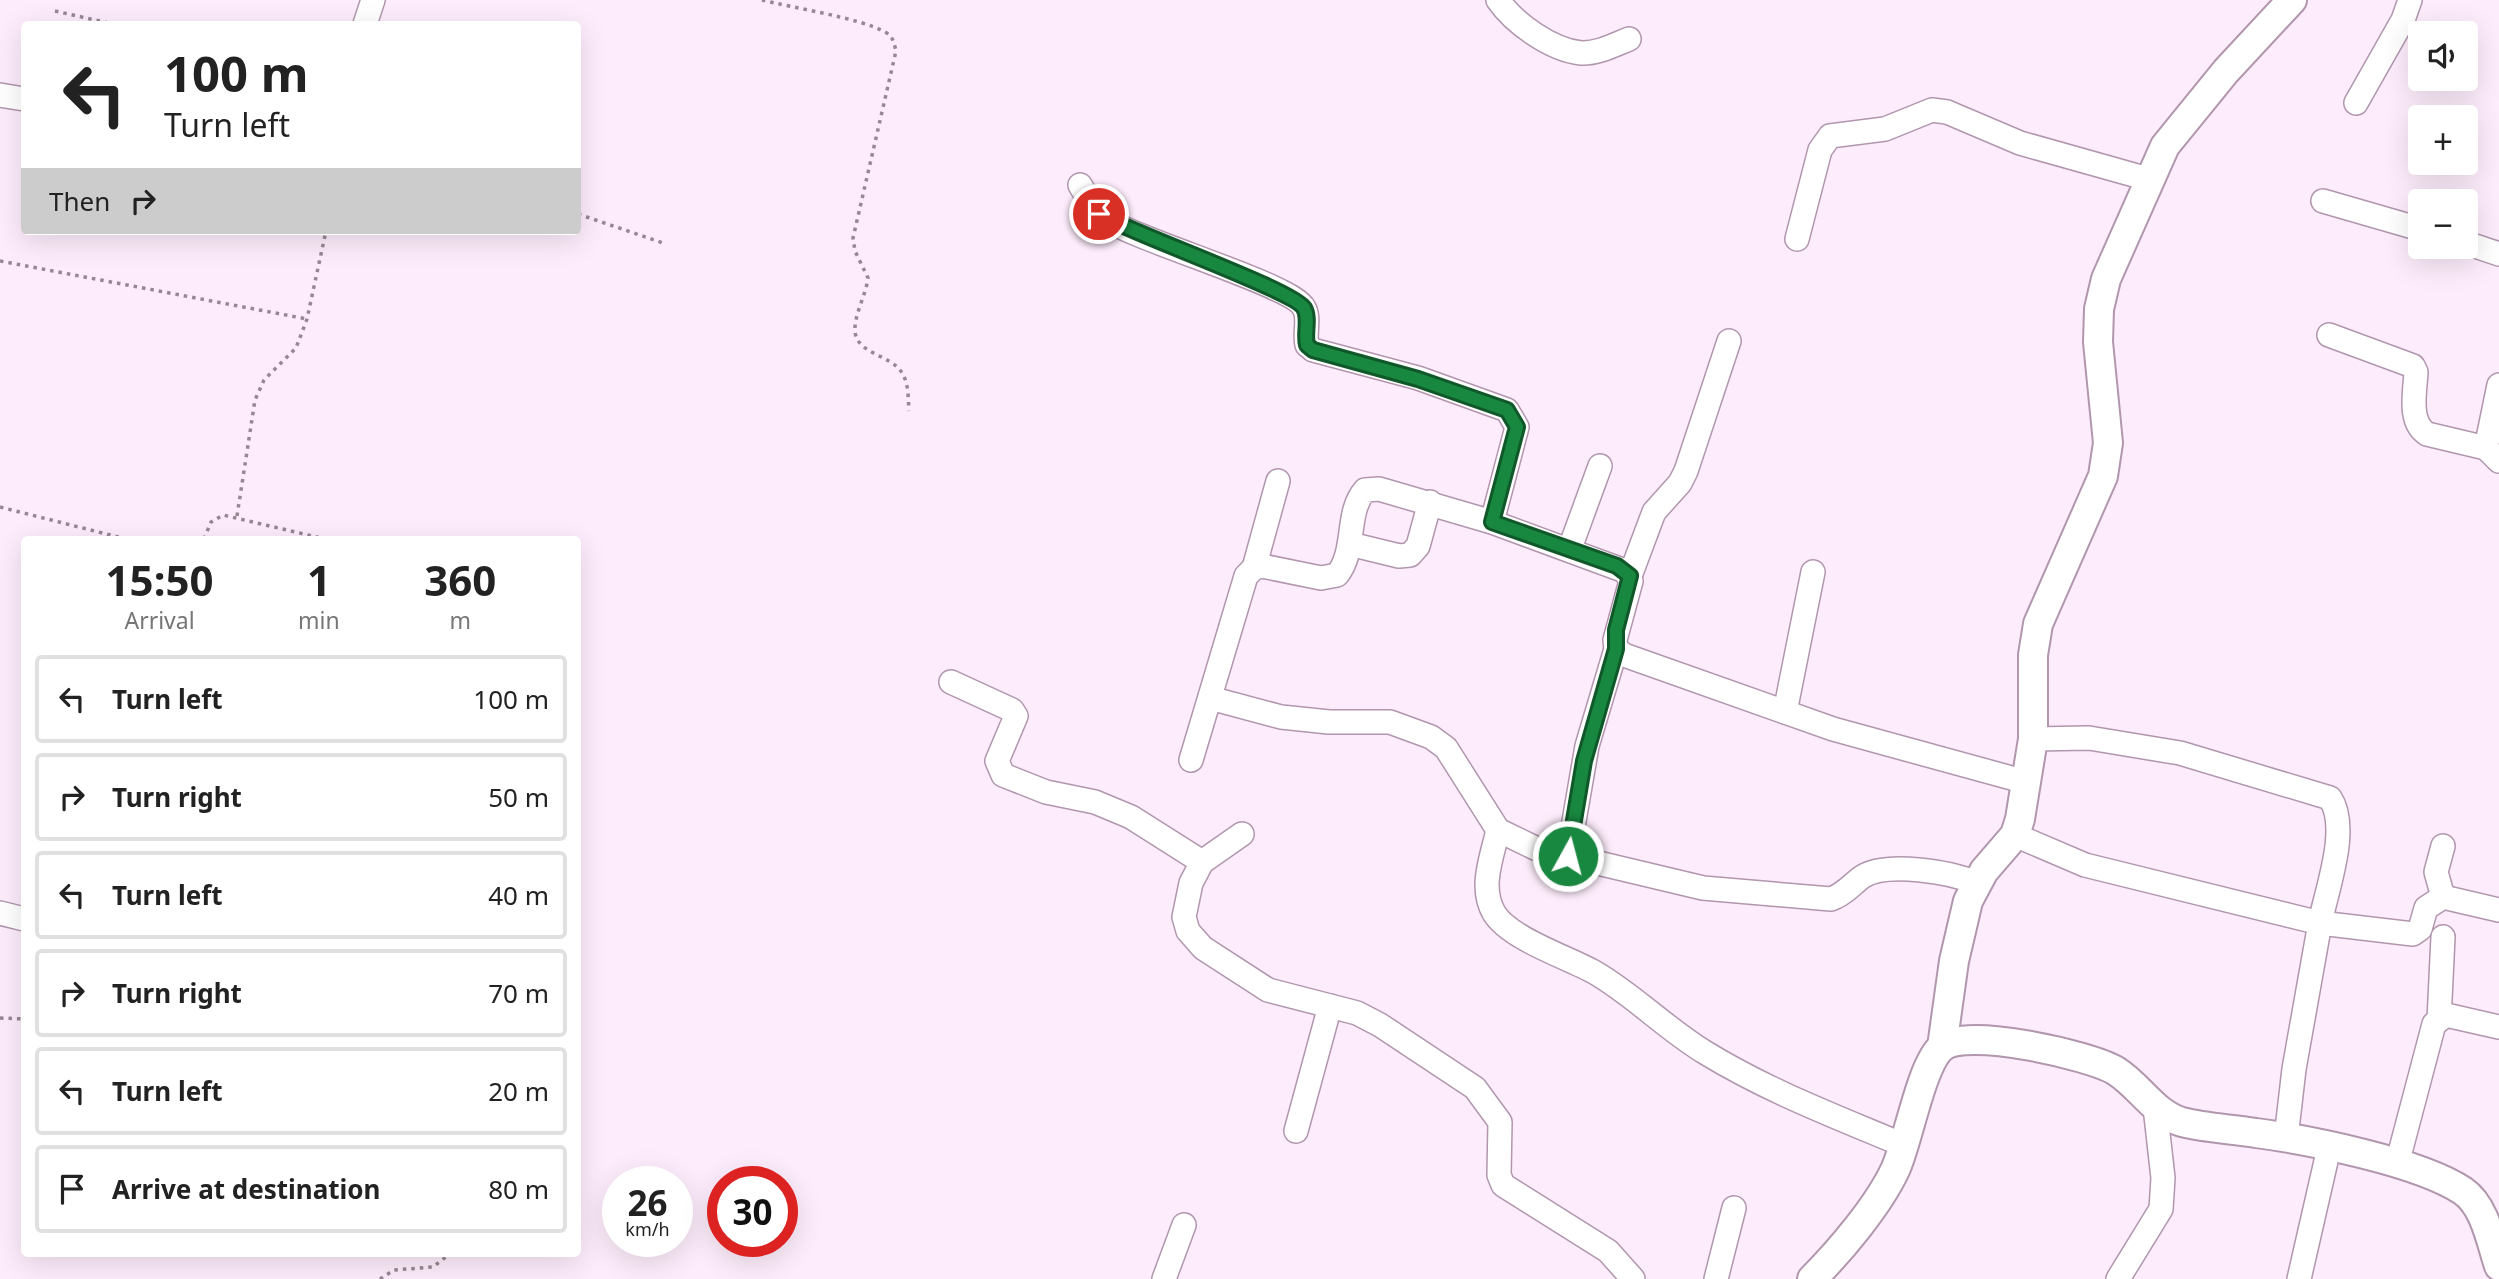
<!DOCTYPE html>
<meta charset="utf-8">
<style>
body{margin:0;font-family:"Noto Sans",sans-serif;background:#f6f6f6;color:#222;height:100vh;display:flex;flex-direction:column;font-size:26px;white-space:nowrap}
*{box-sizing:border-box;margin:0}
p{font-size:23px;color:#767676}
.icon{flex:none;width:38px;height:38px;fill:none;stroke:currentColor;stroke-width:2;stroke-linecap:round;stroke-linejoin:round}
.map{position:relative;flex:1;overflow:hidden}
.drawer{position:absolute;left:21px;top:536px;width:560px;height:721px;display:flex;flex-direction:column;background:#fff;border-radius:7px;box-shadow:0 7px 28px #0002}
.drawer>*{flex:none}
.guide{position:absolute;left:21px;top:21px;width:560px;height:214px;border-radius:7px;box-shadow:0 7px 28px #0002;background:#fff;color:#222;overflow:hidden}
.fabs{position:absolute;left:2408px;top:21px;display:grid;gap:14px}
.fabs a{display:grid;place-items:center;width:70px;height:70px;border-radius:7px;background:#fff;box-shadow:0 7px 28px #0002;font-size:35px}
.speed{position:absolute;left:602px;top:1166px;display:flex;gap:14px;font-size:35px;font-weight:700;text-align:center}
.speed>*{display:grid;place-content:center;width:91px;height:91px;border-radius:50%;background:#fff;box-shadow:0 7px 28px #0002;line-height:1}
.speed small{font-size:18px;font-weight:400}
.speed .limit{border:10px solid #d22;background:#fff;color:#111}
.pin{position:absolute;display:grid;place-items:center;width:60px;height:60px;color:#fff;margin:-30px;border:4px solid #fff;border-radius:50%;box-shadow:0 2px 7px #0007}
.me{position:absolute;width:77px;margin:-38px;rotate:7deg;stroke-linejoin:round;filter:drop-shadow(0 0 5px #0008)}
.turn{display:flex;align-items:center;gap:24px;height:147px;padding:0 28px;font-size:32px}
.turn .icon{width:91px;height:91px;stroke-width:2.5}
.turn b{display:block;font-size:49px;line-height:60px}
.then{display:flex;align-items:center;height:66px;padding:0 28px;background:#0003;gap:14px;font-size:26px}
.eta{display:flex;justify-content:space-evenly;align-items:center;height:119px;text-align:center}
.eta b{font-size:42px;font-weight:700;line-height:49px}
ul{padding:0;list-style:none}
li{display:flex;align-items:center;gap:21px;height:88px;margin:0 14px 10px;padding:0 14px;border:4px solid #e0e0e0;border-radius:7px}
li div{flex:1}
li b{display:block;font-size:26px}
li em{font-style:normal}
.map>svg:first-child{display:block}
.lines{fill:none;stroke-linecap:round;stroke-linejoin:round}
.minor-casing{stroke:#b196ae;stroke-width:26}
.tertiary-casing{stroke:#b196ae;stroke-width:32}
.path{stroke:#958793;stroke-width:3.5;stroke-dasharray:3.5 5;stroke-linecap:butt}
.minor{stroke:#fff;stroke-width:23}
.tertiary{stroke:#fff;stroke-width:28}
.route-casing{stroke:#105829;stroke-width:18}
.route{stroke:#18873f;stroke-width:12}
</style>
<div class="map">
<svg width="2499" height="1279" viewBox="0 0 2499 1279">
<rect width="100%" height="100%" fill="#fdecfb"/>
<g class="lines">
<!-- minor casing -->
<g class="minor-casing">
<g id="minor">
<path d="M1498,0C1514,23 1551,50 1581,53C1597,54 1614,45 1629,39"/>
<path d="M365,24L373,0"/>
<path d="M0,95L24,99"/>
<path d="M2356,103L2403,20L2410,0"/>
<path d="M1080,185C1086,194 1092,209 1101,216C1135,241 1292,284 1304,308C1310,318 1304,334 1307,345L1313,350L1418,378L1507,410L1517,427L1492,522"/>
<path d="M2323,201L2420,229"/>
<path d="M1797,239L1820,150L1830,136L1885,129L1932,110L1947,112L2020,143L2148,179"/>
<path d="M2466,243L2499,254"/>
<path d="M2329,335L2413,366L2416,372C2415,392 2408,422 2427,434L2486,448"/>
<path d="M2499,385L2486,448L2499,461"/>
<path d="M1350,544L1399,556L1410,555L1418,546L1430,502"/>
<path d="M1570,548L1600,466"/>
<path d="M1254,568L1278,481"/>
<path d="M1630,576L1654,512L1680,483L1686,471L1729,341"/>
<path d="M951,682L1012,710L1016,716L997,761L1003,775L1046,792L1095,802L1131,817L1202,862"/>
<path d="M1210,698L1281,717L1329,722H1390L1431,737L1446,748L1498,830L1535,848L1703,888L1831,899C1845,894 1851,885 1862,877C1886,861 1951,872 1976,883"/>
<path d="M1785,712L1813,572"/>
<path d="M1191,760L1246,576L1254,568L1262,566L1321,578L1337,575C1357,550 1345,513 1365,490L1379,489L1492,522L1625,571L1631,581L1615,640L1616,649L1624,655L1833,729L2026,782"/>
<path d="M1498,830C1492,857 1479,887 1494,913C1510,939 1567,957 1594,972C1634,995 1666,1029 1706,1053C1768,1091 1837,1117 1903,1145"/>
<path d="M1242,834L1202,862L1191,883L1184,917L1188,931L1203,948L1268,990L1357,1013L1380,1025L1475,1088L1500,1122L1499,1175L1503,1185L1608,1251L1633,1279"/>
<path d="M2015,835L2085,865L2320,923C2327,888 2350,828 2330,798L2180,753L2089,738L2033,739"/>
<path d="M2443,846L2436,872L2443,897"/>
<path d="M1568,856L1587,746L1616,649"/>
<path d="M0,913L24,919"/>
<path d="M2439,1020L2443,937"/>
<path d="M1296,1131L1330,1006"/>
<path d="M2286,1138L2294,1069L2320,923L2413,934L2420,929L2426,908L2443,897L2499,910"/>
<path d="M2397,1164L2434,1024L2446,1015L2499,1027"/>
<path d="M1164,1279L1184,1225"/>
<path d="M1716,1279L1734,1208"/>
<path d="M2118,1279L2161,1209L2163,1178L2155,1107"/>
<path d="M2299,1279L2329,1148"/>
</g>
</g>
<!-- tertiary casing -->
<g class="tertiary-casing">
<g id="tertiary">
<path d="M1942,1047L1954,961L1968,901L1984,871L2015,835L2020,819L2033,739V655L2038,624L2103,476L2108,443L2098,342L2099,309L2106,279L2165,146L2226,71L2292,0"/>
<path d="M1812,1279C1840,1251 1878,1206 1895,1170C1908,1143 1921,1064 1942,1047C1966,1027 2090,1055 2116,1071C2140,1086 2154,1114 2182,1122C2205,1128 2232,1129 2256,1133C2309,1140 2420,1162 2463,1191C2485,1206 2491,1242 2499,1266"/>
</g>
</g>
<!-- path -->
<g class="path">
<path d="M762,0C793,8 860,18 885,32C893,36 894,43 896,51L853,238L855,251L868,278C866,295 854,315 855,331C856,354 892,355 902,373C909,384 908,398 909,411"/>
<path d="M55,11L113,24"/>
<path d="M578,214L666,244"/>
<path d="M0,261L307,319"/>
<path d="M0,507L126,539"/>
<path d="M237,516L255,400L264,380L296,348L307,319L326,231"/>
<path d="M204,539L211,522L223,515L325,539"/>
<path d="M0,1018L24,1019"/>
<path d="M380,1279L394,1270L433,1267L451,1253"/>
</g>
<!-- minor -->
<use href="#minor" class="minor"/>
<!-- tertiary -->
<use href="#tertiary" class="tertiary"/>
</g>
<g class="lines">
<!-- route casing -->
<g class="route-casing">
<path id="route" d="M1099,214C1130,233 1295,291 1304,308C1310,318 1304,334 1307,345L1313,350L1418,379L1507,410L1517,427L1492,522L1617,566L1630,576L1616,630V649L1584,761L1568,856"/>
</g>
<!-- route -->
<use href="#route" class="route"/>
</g>
</svg>
<div class="fabs">
<a><svg class="icon" aria-label="sound" viewBox="0 0 24 24"><path d="M4 9h4l5-4v14l-5-4H4zM17 9q2 3 0 6"/></svg></a>
<a>+</a>
<a>−</a>
</div>
<div class="speed"><div>26<small>km/h</small></div><div class="limit">30</div></div>
<div class="pin" style="left:1099px;top:214px;background:#d93025"><svg class="icon" aria-label="arrive" viewBox="0 0 24 24"><path d="M6 21V4h12l-3 4 3 4H6"/></svg></div>
<svg class="me" style="left:1568px;top:856px" viewBox="-20 -20 40 40"><circle r="17" fill="#18873f" stroke="#fff" stroke-width="3"/><path d="M0-11L8 9 0 5-8 9z" fill="#fff"/></svg>
<div class="guide">
<div class="turn"><svg class="icon" aria-label="left" viewBox="0 0 24 24"><path d="M17 20v-9H6M10 6l-5 5 5 5"/></svg><div><b>100 m</b>Turn left</div></div>
<div class="then">Then<svg class="icon" aria-label="right" viewBox="0 0 24 24"><path d="M7 20v-9h11M14 6l5 5-5 5"/></svg></div>
</div>
<section class="drawer">
<div class="eta">
<div><b>15:50</b><p>Arrival</p></div>
<div><b>1</b><p>min</p></div>
<div><b>360</b><p>m</p></div>
</div>
<ul>
<li><svg class="icon" aria-label="left" viewBox="0 0 24 24"><path d="M17 20v-9H6M10 6l-5 5 5 5"/></svg><div><b>Turn left</b></div><em>100 m</em></li>
<li><svg class="icon" aria-label="right" viewBox="0 0 24 24"><path d="M7 20v-9h11M14 6l5 5-5 5"/></svg><div><b>Turn right</b></div><em>50 m</em></li>
<li><svg class="icon" aria-label="left" viewBox="0 0 24 24"><path d="M17 20v-9H6M10 6l-5 5 5 5"/></svg><div><b>Turn left</b></div><em>40 m</em></li>
<li><svg class="icon" aria-label="right" viewBox="0 0 24 24"><path d="M7 20v-9h11M14 6l5 5-5 5"/></svg><div><b>Turn right</b></div><em>70 m</em></li>
<li><svg class="icon" aria-label="left" viewBox="0 0 24 24"><path d="M17 20v-9H6M10 6l-5 5 5 5"/></svg><div><b>Turn left</b></div><em>20 m</em></li>
<li><svg class="icon" aria-label="arrive" viewBox="0 0 24 24"><path d="M6 21V4h12l-3 4 3 4H6"/></svg><div><b>Arrive at destination</b></div><em>80 m</em></li>
</ul>
</section>
</div>
